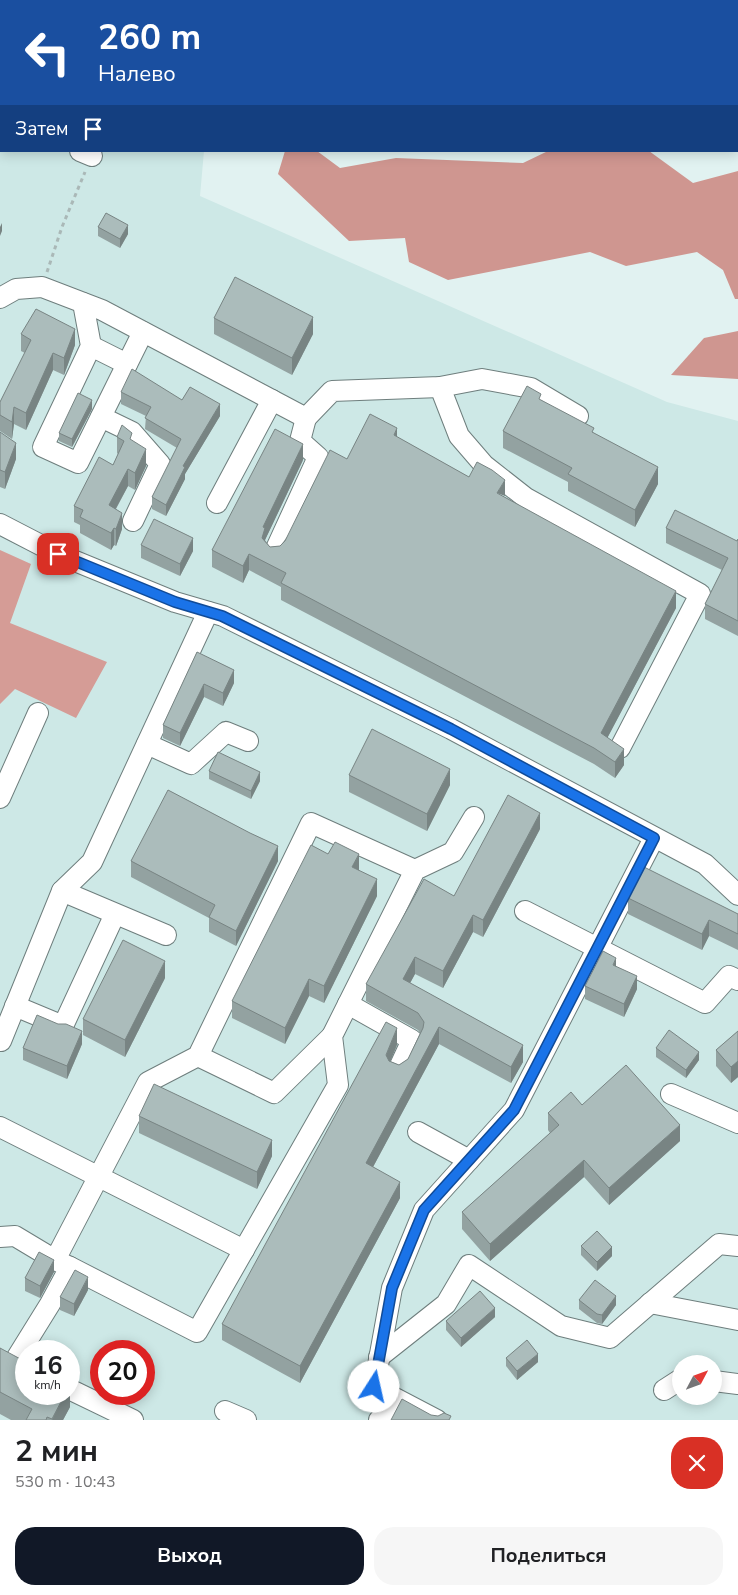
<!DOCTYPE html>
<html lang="ru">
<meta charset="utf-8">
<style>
body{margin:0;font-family:"Nunito Sans",sans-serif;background:#f6f6f6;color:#202124;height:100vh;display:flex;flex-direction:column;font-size:19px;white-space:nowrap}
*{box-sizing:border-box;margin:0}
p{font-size:16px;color:#757577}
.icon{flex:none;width:28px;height:28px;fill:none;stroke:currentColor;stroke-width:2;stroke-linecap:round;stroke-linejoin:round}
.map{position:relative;height:1420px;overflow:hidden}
.details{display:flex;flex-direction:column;background:#fff;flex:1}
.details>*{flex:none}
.hud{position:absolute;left:0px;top:0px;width:739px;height:152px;box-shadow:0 2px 12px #0003;background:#1a4fa0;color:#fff;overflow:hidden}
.needle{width:32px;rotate:49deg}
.buttons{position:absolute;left:672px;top:1355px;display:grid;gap:10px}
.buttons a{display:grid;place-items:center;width:50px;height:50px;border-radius:50%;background:#fff;box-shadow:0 2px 12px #0003;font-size:25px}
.speed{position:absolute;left:15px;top:1340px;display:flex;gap:10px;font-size:25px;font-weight:700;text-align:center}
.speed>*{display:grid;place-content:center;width:65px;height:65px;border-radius:50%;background:#fff;box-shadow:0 2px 12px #0003;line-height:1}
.speed small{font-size:12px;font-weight:400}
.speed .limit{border:8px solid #d22;background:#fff;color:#111}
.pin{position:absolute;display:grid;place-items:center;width:42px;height:42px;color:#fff;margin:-21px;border-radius:10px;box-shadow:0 2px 8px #0006}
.me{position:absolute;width:55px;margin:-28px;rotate:10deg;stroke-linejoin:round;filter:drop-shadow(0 0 4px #0008)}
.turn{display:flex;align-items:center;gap:18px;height:105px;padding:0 15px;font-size:22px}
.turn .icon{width:65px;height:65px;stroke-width:2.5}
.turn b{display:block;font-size:35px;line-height:42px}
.then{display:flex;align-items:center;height:48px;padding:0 15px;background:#0003;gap:10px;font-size:19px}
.round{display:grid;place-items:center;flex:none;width:52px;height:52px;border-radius:20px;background:#f6f6f6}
.summary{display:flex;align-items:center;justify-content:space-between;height:85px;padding:0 15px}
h1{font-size:30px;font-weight:700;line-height:38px}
.action{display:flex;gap:10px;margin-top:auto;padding:10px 15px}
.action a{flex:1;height:58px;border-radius:20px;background:#111827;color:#fff;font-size:20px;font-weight:700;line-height:58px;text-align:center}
.action a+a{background:#f6f6f6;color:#202124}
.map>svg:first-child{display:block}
.built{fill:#cde8e6;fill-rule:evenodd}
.forest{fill:#d59c96}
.water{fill:#cf9690}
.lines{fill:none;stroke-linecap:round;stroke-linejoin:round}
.minor-casing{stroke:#6e7e7d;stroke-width:22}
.path{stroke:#aab8b7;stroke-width:3;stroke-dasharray:4 4;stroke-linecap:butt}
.minor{stroke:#fff;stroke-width:20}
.wall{fill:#93a2a1}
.shaded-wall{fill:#788483}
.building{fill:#abbcbb;stroke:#788483}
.route-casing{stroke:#114b97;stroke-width:12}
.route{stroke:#1a73e8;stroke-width:9}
</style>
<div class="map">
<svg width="738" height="1420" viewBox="0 0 738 1420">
<rect width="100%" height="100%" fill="#e1f2f1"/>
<!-- built -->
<path class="built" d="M0,0L19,1H1V151H204L200,196L667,402L738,421V1420H0ZM26,1351H69V1394H26ZM101,1351H144V1394H101ZM681,1364H714V1396H681Z"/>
<!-- forest -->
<path class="forest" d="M0,550L31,564L10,623L107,662L76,718L15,689L0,704Z"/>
<!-- water -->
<g class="water">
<path d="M285,151H317L340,168L396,158L523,163L548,151H649L693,183L738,171V299H735L723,270L697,252L626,266L590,252L448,280L409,262L405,238L349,241L278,174Z"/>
<path d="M738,331V379L671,375L704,338Z"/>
</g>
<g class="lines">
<!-- minor casing -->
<g class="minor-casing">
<g id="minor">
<path d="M0,32L1,33"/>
<path d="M0,111H1"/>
<path d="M80,151L92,156"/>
<path d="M0,298L16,289L42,287L102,310L306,418L332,391L440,387L482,379L531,388L578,416"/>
<path d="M83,303L91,346L43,447L78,463L143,332"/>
<path d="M91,346L127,364"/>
<path d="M440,387L459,436L484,465L526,498L700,594L620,748"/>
<path d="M101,417L132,432L160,464L133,521"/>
<path d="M217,503L272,400"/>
<path d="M0,524L58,554L175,602L223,616L451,729L705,864L738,895"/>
<path d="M274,553L318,457L300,441L306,418"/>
<path d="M147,744L191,764L226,732L248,741"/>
<path d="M0,798L38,713"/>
<path d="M62,891L166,935"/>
<path d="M525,911L705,1003L729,976L738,980"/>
<path d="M348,1004L412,1040L398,1070"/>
<path d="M15,1006L63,1026L115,914"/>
<path d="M1,1041L62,891L92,862L208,612"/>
<path d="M198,1056L274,1093L332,1036"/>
<path d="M671,1094L738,1123"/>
<path d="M0,1127L244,1250"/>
<path d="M418,1132L469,1160"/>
<path d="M0,1237L15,1236L55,1260"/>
<path d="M70,1267L55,1260L148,1082L198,1056L311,823L415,870"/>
<path d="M650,1303L738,1320"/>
<path d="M379,1357L446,1304L469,1265L561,1326L610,1338L719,1244L738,1246"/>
<path d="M14,1362L50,1304L70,1267L197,1332L338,1085L332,1036L415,870L453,852L474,817"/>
<path d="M714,1381L738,1384"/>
<path d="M69,1389L133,1420"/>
<path d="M664,1390L681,1379"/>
<path d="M225,1411L246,1420"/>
<path d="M379,1420L399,1401"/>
<path d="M437,1420L374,1387L392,1288L424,1210L514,1110L654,838"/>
</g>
</g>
<!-- path -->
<g class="path">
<path d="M162,1V0"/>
<path d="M47,272L62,227L85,172"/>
</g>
<!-- minor -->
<use href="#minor" class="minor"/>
</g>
<!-- wall -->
<g class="wall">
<path d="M98,227L128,234L120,248L98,236Z"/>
<path d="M214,318L313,334L292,375L214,334Z"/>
<path d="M21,334L75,345L64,375L53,370L26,430L14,424L12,439L0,431V402L25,353L21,351Z"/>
<path d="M121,392L182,400L220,416L185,474V479L166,516L152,509V497L177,448L145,429L146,416L121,404Z"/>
<path d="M541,400L594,433L658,484L635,527L568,491V482L503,448V431Z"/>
<path d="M92,409L72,447L59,441V433Z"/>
<path d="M0,432L16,459L5,489L0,487Z"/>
<path d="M117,437L132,441L146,466L135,490L128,486L116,509L122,529L116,546L114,545L111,550L80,533V525L74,522V506L113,465L118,454L117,453Z"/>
<path d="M397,437L504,497L676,608L607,738L624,765L615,778L594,764L281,600V587L249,570L243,583L212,567V550L303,460L265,540L270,547L280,546L347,459Z"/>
<path d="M666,528L737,541L738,539V636L705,619V604L722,570L666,543Z"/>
<path d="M141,545L193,551L180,576L141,558Z"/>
<path d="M197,652L234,683L223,706L204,697L180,746L163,738V725Z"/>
<path d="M209,771L260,781L251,799L209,779Z"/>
<path d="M349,775L450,785L427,831L349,792Z"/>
<path d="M540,829L483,937L473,932L443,988L415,974L410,983L523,1062L511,1083L439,1044L373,1167L400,1198L300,1383L222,1340V1324L397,1045L390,1061L399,1065L408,1059L420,1033L418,1030L366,1001V984L454,896Z"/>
<path d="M131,861H278L236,946L209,932V918L131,877Z"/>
<path d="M359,870L377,896L324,1003L309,996L285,1044L232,1018V1001Z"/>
<path d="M628,898L738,914V950L709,936L702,950L628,914Z"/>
<path d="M616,966L637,989L624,1017L585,999V986Z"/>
<path d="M165,978L125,1057L83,1035V1019Z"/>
<path d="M738,1031V1077L731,1083L716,1066V1050Z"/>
<path d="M82,1044L67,1079L23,1060V1048Z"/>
<path d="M656,1048L699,1060L686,1078L656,1057Z"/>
<path d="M548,1113L680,1141L609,1205L584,1177L490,1261L462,1229V1212L550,1133L548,1130Z"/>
<path d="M139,1116L272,1156L257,1189L139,1133Z"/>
<path d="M581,1246L612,1256L597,1271L581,1255Z"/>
<path d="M54,1272L40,1298L25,1291V1278Z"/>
<path d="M88,1290L74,1316L60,1310V1297Z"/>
<path d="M579,1300L616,1305L602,1324L597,1323L579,1309Z"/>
<path d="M495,1317L461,1347L446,1330V1321Z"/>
<path d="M0,1348L70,1407L63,1420H11L0,1414Z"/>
<path d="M506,1358L538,1362L517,1380L506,1366Z"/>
</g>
<!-- shaded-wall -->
<g class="shaded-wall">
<path d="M2,223V231L0,236V227Z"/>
<path d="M128,225V234L120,248V239Z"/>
<path d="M313,317V334L292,375V358Z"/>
<path d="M75,329V345L64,375V358Z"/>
<path d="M53,353V370L26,430V413Z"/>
<path d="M92,400V409L72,447V439Z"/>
<path d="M220,404V416L185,474V479L166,516V505L183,466Z"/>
<path d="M14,407V424L12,439V422Z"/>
<path d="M397,428V445L394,435Z"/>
<path d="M16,443V459L5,489V472Z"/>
<path d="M303,444V460L265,540V545L262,538L263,527Z"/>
<path d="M146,449V466L135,490V473Z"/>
<path d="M658,467V484L635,527V510Z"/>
<path d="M128,469V486L109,521V505Z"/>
<path d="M505,480V496L497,493Z"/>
<path d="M122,513V529L116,546V529Z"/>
<path d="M114,528V545L111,550V533Z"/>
<path d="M193,538V551L180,576V564Z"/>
<path d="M249,554V570L243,583V566Z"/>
<path d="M676,591V608L601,750V733Z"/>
<path d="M234,670V683L223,706V693Z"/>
<path d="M204,684V697L180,746V733Z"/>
<path d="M624,749V765L615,778V762Z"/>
<path d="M450,769V785L427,831V814Z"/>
<path d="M260,772V781L251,799V791Z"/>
<path d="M540,813V829L483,937V920Z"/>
<path d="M278,846V861L236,946V931Z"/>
<path d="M359,854V871L352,867Z"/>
<path d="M377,879V896L324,1003V986Z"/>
<path d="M473,915V932L443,988V971Z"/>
<path d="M709,920V936L702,950V934Z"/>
<path d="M415,957V974L403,996V979Z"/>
<path d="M616,958V971L613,965Z"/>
<path d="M165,961V978L125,1057V1040Z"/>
<path d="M637,976V989L624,1017V1004Z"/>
<path d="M309,979V996L285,1044V1028Z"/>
<path d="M439,1027V1044L366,1180V1163Z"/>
<path d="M397,1028V1045L386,1072V1055Z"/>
<path d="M82,1031V1044L67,1079V1066Z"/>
<path d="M523,1045V1062L511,1083V1067Z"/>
<path d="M699,1052V1060L686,1078V1070Z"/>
<path d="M738,1061V1077L731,1083V1067Z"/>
<path d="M680,1125V1141L609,1205V1188Z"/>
<path d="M272,1140V1156L257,1189V1172Z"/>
<path d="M584,1160V1177L490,1261V1244Z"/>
<path d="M400,1182V1198L300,1383V1366Z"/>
<path d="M612,1247V1256L597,1271V1262Z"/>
<path d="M54,1260V1272L40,1298V1286Z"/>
<path d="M88,1277V1290L74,1316V1304Z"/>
<path d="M616,1296V1305L602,1324V1315Z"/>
<path d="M495,1308V1317L461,1347V1338Z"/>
<path d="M538,1354V1362L517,1380V1371Z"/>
<path d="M70,1385V1407L63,1420H52L65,1394H69V1387Z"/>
</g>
<!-- building -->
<g class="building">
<path d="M106,213L128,225L120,239L98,227Z"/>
<path d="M235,277L313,317L292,358L214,318Z"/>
<path d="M36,309L75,329L64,358L53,353L26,413L14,407L12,422L0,415V402L31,340L21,334Z"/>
<path d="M132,369L182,400L190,387L220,404L183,466L185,467L166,505L152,497L181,439L145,418L151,407L121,392Z"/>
<path d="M527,386L541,394L539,399L594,428L592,432L658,467L635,510L568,474L572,468L503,431Z"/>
<path d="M78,393L92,400L72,439L59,433Z"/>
<path d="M370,414L397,428L394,435L469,477L477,462L492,470L505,480L497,493L676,591L601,733L624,749L615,762L594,748L281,583L286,573L249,554L243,566L212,550L275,429L303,444L263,527L265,528L262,538L270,547L280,546L285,541L330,450L347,459Z"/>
<path d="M122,425L132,433L130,439L146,449L135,473L128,469L109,505L122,513L116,529L114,528L111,533L80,517L83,510L74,506L99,457L113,465L124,441L117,437Z"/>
<path d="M0,432L16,443L5,472L0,470Z"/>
<path d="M675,510L737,541L738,539V621L705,604L728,558L666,528Z"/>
<path d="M154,519L193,538L180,564L141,545Z"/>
<path d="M197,652L234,670L223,693L204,684L180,733L163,725Z"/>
<path d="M372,729L450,769L427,814L349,775Z"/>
<path d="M218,752L260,772L251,791L209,771Z"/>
<path d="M168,790L250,833L278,846L236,931L209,917L215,905L131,861Z"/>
<path d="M508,795L540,813L483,920L473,915L443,971L415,957L403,979L523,1045L511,1067L439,1027L366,1163L400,1182L300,1366L222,1324L386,1022L397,1028L386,1055L389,1061L399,1065L408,1059L423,1028L424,1022L418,1013L366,984L424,879L454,896Z"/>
<path d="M335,842L359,854L352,867L377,879L324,986L309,979L285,1028L232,1001L311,845L328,854Z"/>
<path d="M644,867L738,914V934L709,920L702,934L628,898Z"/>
<path d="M123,940L165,961L125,1040L83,1019Z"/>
<path d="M603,951L616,958L613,965L637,976L624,1004L585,986Z"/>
<path d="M37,1015L58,1024H66L82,1031L67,1066L23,1048Z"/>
<path d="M669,1030L699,1052L686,1070L656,1048Z"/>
<path d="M738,1031V1061L731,1067L716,1050Z"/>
<path d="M626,1065L680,1125L609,1188L584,1160L490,1244L462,1212L559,1125L548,1113L571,1092L582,1105Z"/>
<path d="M154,1084L272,1140L257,1172L139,1116Z"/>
<path d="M597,1231L612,1247L597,1262L581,1246Z"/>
<path d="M39,1252L54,1260L40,1286L25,1278Z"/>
<path d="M75,1270L88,1277L74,1304L60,1297Z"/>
<path d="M595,1280L616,1296L602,1315L597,1314L579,1300Z"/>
<path d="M480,1291L495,1308L461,1338L446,1321Z"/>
<path d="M527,1340L538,1354L517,1371L506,1358Z"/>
<path d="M0,1348L26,1362V1394H65L52,1419L47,1417L46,1420H26L32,1409L0,1392Z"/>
<path d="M402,1399L431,1415L438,1416L444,1413L451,1416L449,1420H391Z"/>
</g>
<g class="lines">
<!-- route casing -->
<g class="route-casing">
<path id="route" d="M58,554L175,602L222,616L451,729L654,838L514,1110L424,1210L392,1288L374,1387"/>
</g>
<!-- route -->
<use href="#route" class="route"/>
</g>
</svg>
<div class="buttons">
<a><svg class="needle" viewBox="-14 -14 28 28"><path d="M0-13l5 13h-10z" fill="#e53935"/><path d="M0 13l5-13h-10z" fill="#757577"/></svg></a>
</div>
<div class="speed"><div>16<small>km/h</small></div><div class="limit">20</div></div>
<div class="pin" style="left:58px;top:554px;background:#d93025"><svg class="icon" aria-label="arrive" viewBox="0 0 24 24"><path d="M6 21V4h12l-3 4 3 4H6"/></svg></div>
<svg class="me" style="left:374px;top:1387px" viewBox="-20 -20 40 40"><circle r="19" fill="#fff"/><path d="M0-13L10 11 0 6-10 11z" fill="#1a73e8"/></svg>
<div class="hud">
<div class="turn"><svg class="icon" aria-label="left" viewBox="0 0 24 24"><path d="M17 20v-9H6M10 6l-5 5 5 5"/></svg><div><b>260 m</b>Налево</div></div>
<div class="then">Затем<svg class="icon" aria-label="arrive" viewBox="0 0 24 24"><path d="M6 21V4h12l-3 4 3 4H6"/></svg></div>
</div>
</div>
<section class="details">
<div class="summary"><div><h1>2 мин</h1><p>530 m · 10:43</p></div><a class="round" style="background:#d93025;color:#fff"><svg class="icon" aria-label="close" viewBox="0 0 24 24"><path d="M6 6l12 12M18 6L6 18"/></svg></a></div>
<div class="action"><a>Выход</a><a>Поделиться</a></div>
</section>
